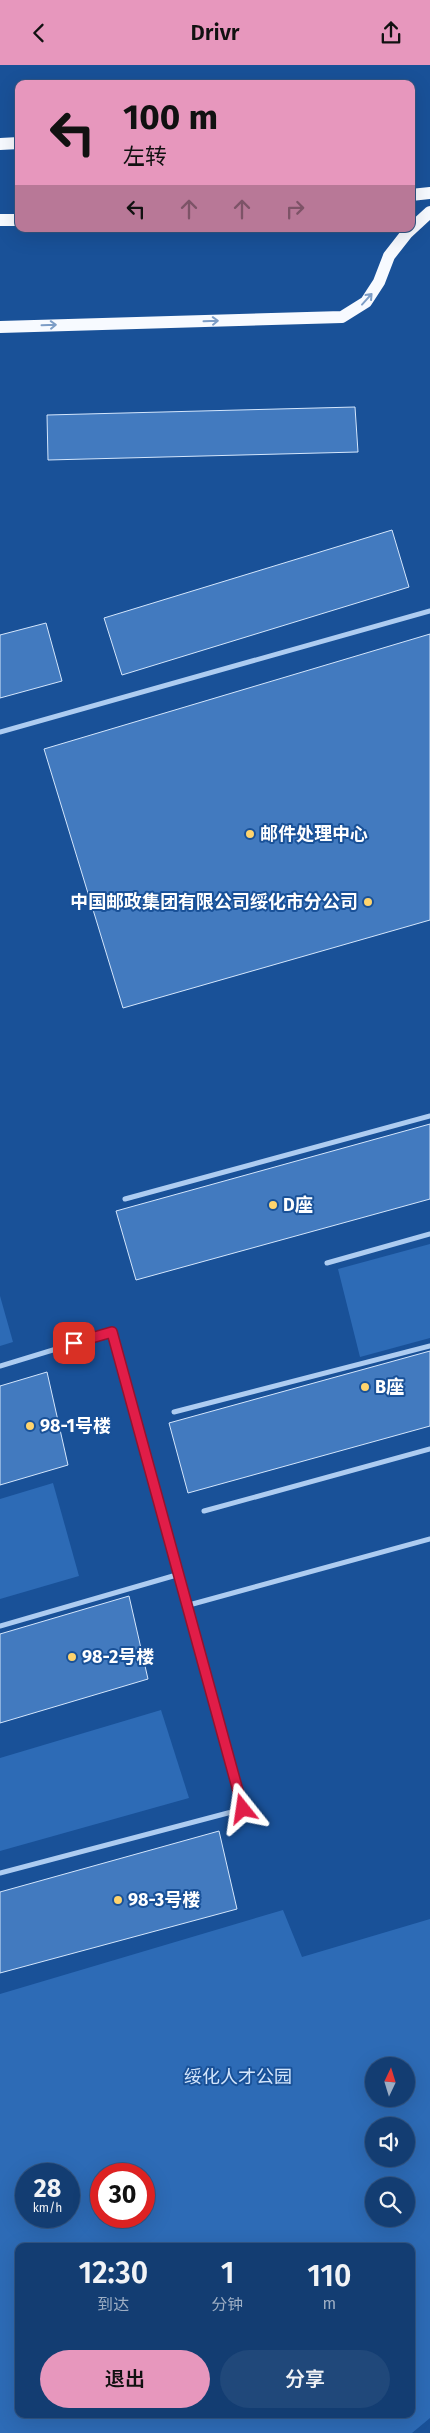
<!DOCTYPE html>
<html lang="zh">
<meta charset="utf-8">
<style>
body{margin:0;font-family:"Fira Sans","Noto Sans SC",sans-serif;background:#20487a;color:#f1f3f6;height:100vh;display:flex;flex-direction:column;font-size:19px;white-space:nowrap}
*{box-sizing:border-box;margin:0}
p{font-size:16px;color:#9daec4}
.icon{flex:none;width:28px;height:28px;fill:none;stroke:currentColor;stroke-width:2;stroke-linecap:round;stroke-linejoin:round}
.map{position:relative;flex:1;overflow:hidden}
.sheet{position:absolute;left:15px;top:2178px;width:400px;height:175px;display:flex;flex-direction:column;background:#133d72;border-radius:10px;box-shadow:0 5px 20px #0002,0 0 0 1px #325684}
.sheet>*{flex:none}
.banner{position:absolute;left:15px;top:15px;width:400px;height:152px;border-radius:10px;box-shadow:0 5px 20px #0002,0 0 0 1px #325684;background:#e797bd;color:#111;overflow:hidden}
.needle{width:32px;rotate:4deg}
.buttons{position:absolute;left:365px;top:1992px;display:grid;gap:10px}
.buttons a{display:grid;place-items:center;width:50px;height:50px;border-radius:50%;background:#133d72;box-shadow:0 5px 20px #0002,0 0 0 1px #325684;font-size:25px}
.speed{position:absolute;left:15px;top:2098px;display:flex;gap:10px;font-size:25px;font-weight:700;text-align:center}
.speed>*{display:grid;place-content:center;width:65px;height:65px;border-radius:50%;background:#133d72;box-shadow:0 5px 20px #0002,0 0 0 1px #325684;line-height:1}
.speed small{font-size:12px;font-weight:400}
.speed .limit{border:8px solid #d22;background:#fff;color:#111}
.pin{position:absolute;display:grid;place-items:center;width:42px;height:42px;color:#fff;margin:-21px;border-radius:10px;box-shadow:0 2px 8px #0006}
.me{position:absolute;width:55px;margin:-28px;rotate:345deg;stroke-linejoin:round;filter:drop-shadow(0 0 4px #0008)}
.turn{display:flex;align-items:center;gap:18px;height:105px;padding:0 25px;font-size:22px}
.turn .icon{width:65px;height:65px;stroke-width:2.5}
.turn b{display:block;font-size:35px;line-height:42px}
.lanes{display:flex;align-items:center;height:48px;padding:0 25px;background:#0003;justify-content:center;gap:25px;direction:ltr}
.lanes .off{opacity:.35}
.eta{display:flex;justify-content:space-evenly;align-items:center;height:85px;text-align:center}
.eta b{font-size:30px;font-weight:600;line-height:35px}
.button{display:flex;gap:10px;margin-top:auto;padding:10px 25px}
.button a{flex:1;height:58px;border-radius:30px;background:#e797bd;color:#111;font-size:20px;font-weight:600;line-height:58px;text-align:center}
.button a+a{background:#20487a;color:#f1f3f6}
header{display:flex;justify-content:space-between;align-items:center;height:65px;padding:0 25px;background:#e797bd;color:#111;font-size:22px;font-weight:600}
.map>svg:first-child{display:block}
.green{fill:#2d6bb6;fill-rule:evenodd}
.building{fill:#427abf;stroke:#d4e6fc}
.lines{fill:none;stroke-linecap:round;stroke-linejoin:round}
.minor{stroke:#adccf1;stroke-width:5}
.primary{stroke:#f7faff;stroke-width:12}
.oneway{stroke:#7d9dc6}
.route-casing{stroke:#92132f;stroke-width:12}
.route{stroke:#e11d48;stroke-width:9}
.poi-dot{fill:#ffd46d;stroke:#195198;stroke-width:2}
.labels{text-anchor:middle;dominant-baseline:central;stroke-width:4;stroke-linejoin:round;paint-order:stroke}
.poi-label{font-size:18px;font-weight:bold;fill:#fff;stroke:#195198;text-anchor:start}
.park-label{font-size:18px;fill:#d4e6fc;stroke:#195198}
</style>
<header><svg class="icon" aria-label="back" viewBox="0 0 24 24"><path d="M15 5l-7 7 7 7"/></svg>Drivr<svg class="icon" aria-label="share" viewBox="0 0 24 24"><path d="M12 15V3M7 8l5-5 5 5M5 13v7h14v-7"/></svg></header>
<div class="map">
<svg width="430" height="2368" viewBox="0 0 430 2368">
<rect width="100%" height="100%" fill="#195198"/>
<!-- green -->
<g class="green">
<path d="M430,1179V1273L360,1292L338,1204Z"/>
<path d="M0,1231L13,1277L0,1281Z"/>
<path d="M53,1418L79,1511L0,1534V1434Z"/>
<path d="M161,1645L189,1733L0,1786V1693Z"/>
<path d="M283,1845L302,1892L430,1854V2353L412,2368H0V1929ZM406,2001V2034H374V2001ZM406,2061V2094H374V2061ZM26,2109H69V2151H26ZM101,2109H144V2151H101ZM406,2121V2154H374V2121ZM411,2181V2349H19V2181Z"/>
</g>
<!-- building -->
<g class="building">
<path d="M355,342L358,387L48,395L47,350Z"/>
<path d="M392,465L409,522L122,610L104,553Z"/>
<path d="M46,558L62,616L0,633V570Z"/>
<path d="M430,569V855L123,943L44,684Z"/>
<path d="M430,1059V1134L136,1215L116,1146Z"/>
<path d="M430,1286V1361L188,1428L169,1358Z"/>
<path d="M47,1307L68,1400L0,1420V1321Z"/>
<path d="M129,1531L148,1614L0,1658V1569Z"/>
<path d="M219,1766L237,1844L0,1908V1827Z"/>
</g>
<g class="lines">
<!-- minor -->
<g class="minor">
<path d="M0,667L430,546"/>
<path d="M125,1134L430,1051"/>
<path d="M327,1198L430,1169"/>
<path d="M0,1301L112,1267L243,1744L0,1808"/>
<path d="M174,1347L430,1281"/>
<path d="M204,1446L430,1384"/>
<path d="M189,1540L430,1474"/>
<path d="M0,1561L180,1509"/>
</g>
<!-- primary -->
<g class="primary">
<path d="M0,79L19,78"/>
<path d="M411,130L430,128"/>
<path d="M0,155H19"/>
<path d="M0,262L342,252L366,237L379,217L389,191L407,168L430,147"/>
</g>
</g>
<!-- one-way arrows -->
<defs><path id="oneway-shaft" d="M-6 0H5M1.5-3L5.5 0L1.5 3" fill="none" stroke-width="1.6" stroke-linecap="round" stroke-linejoin="round" transform="scale(1.25)"/></defs>
<g class="oneway">
<use href="#oneway-shaft" transform="translate(367 234) rotate(-48)"/>
<use href="#oneway-shaft" transform="translate(211 256) rotate(-2)"/>
<use href="#oneway-shaft" transform="translate(49 260) rotate(-2)"/>
</g>
<g class="lines">
<!-- route casing -->
<g class="route-casing">
<path id="route" d="M74,1278L112,1267L243,1744"/>
</g>
<!-- route -->
<use href="#route" class="route"/>
</g>
<!-- markers -->
<g class="poi-dot">
<circle cx="250" cy="769" r="5"/>
<circle cx="368" cy="837" r="5"/>
<circle cx="273" cy="1140" r="5"/>
<circle cx="365" cy="1322" r="5"/>
<circle cx="30" cy="1361" r="5"/>
<circle cx="72" cy="1592" r="5"/>
<circle cx="118" cy="1835" r="5"/>
</g>
<g class="labels">
<!-- poi labels -->
<g class="poi-label">
<text x="260" y="769">邮件处理中心</text>
<text x="358" y="837" text-anchor="end">中国邮政集团有限公司绥化市分公司</text>
<text x="283" y="1140">D座</text>
<text x="375" y="1322">B座</text>
<text x="40" y="1361">98-1号楼</text>
<text x="82" y="1592">98-2号楼</text>
<text x="128" y="1835">98-3号楼</text>
</g>
<!-- park labels -->
<g class="park-label">
<text x="238" y="2012">绥化人才公园</text>
</g>
</g>
</svg>
<div class="buttons">
<a><svg class="needle" viewBox="-14 -14 28 28"><path d="M0-13l5 13h-10z" fill="#e53935"/><path d="M0 13l5-13h-10z" fill="#9daec4"/></svg></a>
<a><svg class="icon" aria-label="sound" viewBox="0 0 24 24"><path d="M4 9h4l5-4v14l-5-4H4zM17 9q2 3 0 6"/></svg></a>
<a><svg class="icon" aria-label="search" viewBox="0 0 24 24"><circle cx="10" cy="10" r="6"/><path d="M15 15l6 6"/></svg></a>
</div>
<div class="speed"><div>28<small>km/h</small></div><div class="limit">30</div></div>
<div class="pin" style="left:74px;top:1278px;background:#d93025"><svg class="icon" aria-label="arrive" viewBox="0 0 24 24"><path d="M6 21V4h12l-3 4 3 4H6"/></svg></div>
<svg class="me" style="left:243px;top:1744px" viewBox="-20 -20 40 40"><path d="M0-17L14 15 0 8-14 15z" fill="#e11d48" stroke="#fff" stroke-width="4"/></svg>
<div class="banner">
<div class="turn"><svg class="icon" aria-label="left" viewBox="0 0 24 24"><path d="M17 20v-9H6M10 6l-5 5 5 5"/></svg><div><b>100 m</b>左转</div></div>
<div class="lanes"><svg class="icon" aria-label="left" viewBox="0 0 24 24"><path d="M17 20v-9H6M10 6l-5 5 5 5"/></svg><svg class="icon off" aria-label="ahead" viewBox="0 0 24 24"><path d="M12 20V5M6 11l6-6 6 6"/></svg><svg class="icon off" aria-label="ahead" viewBox="0 0 24 24"><path d="M12 20V5M6 11l6-6 6 6"/></svg><svg class="icon off" aria-label="right" viewBox="0 0 24 24"><path d="M7 20v-9h11M14 6l5 5-5 5"/></svg></div>
</div>
<section class="sheet">
<div class="eta">
<div><b>12:30</b><p>到达</p></div>
<div><b>1</b><p>分钟</p></div>
<div><b>110</b><p>m</p></div>
</div>
<div class="button"><a>退出</a><a>分享</a></div>
</section>
</div>
